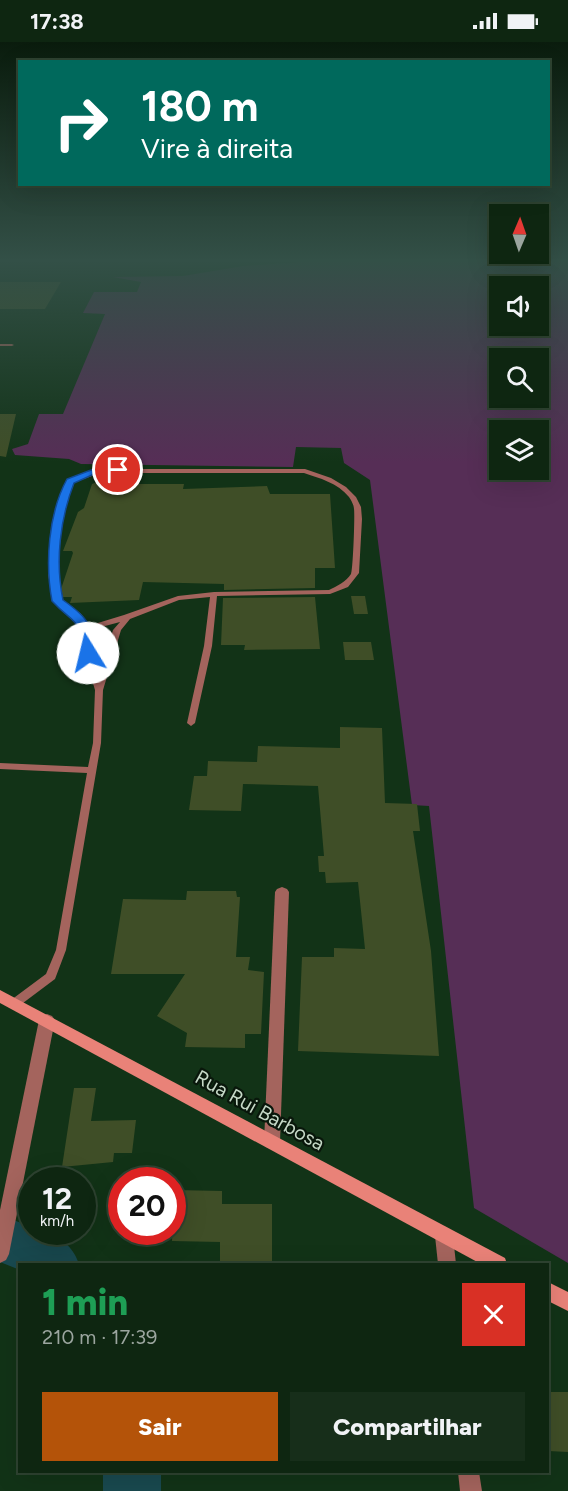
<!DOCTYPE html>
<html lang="pt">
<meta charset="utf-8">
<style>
body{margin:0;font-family:Figtree,sans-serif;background:#172e1a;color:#f1f3f6;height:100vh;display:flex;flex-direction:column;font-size:22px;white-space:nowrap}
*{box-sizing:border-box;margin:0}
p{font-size:20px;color:#9ba59f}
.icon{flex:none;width:33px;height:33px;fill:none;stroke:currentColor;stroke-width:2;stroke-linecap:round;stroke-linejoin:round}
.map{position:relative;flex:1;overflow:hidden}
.panel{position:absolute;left:18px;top:1221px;width:531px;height:210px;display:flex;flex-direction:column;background:#0e2611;border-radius:0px;box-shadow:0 6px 24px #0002,0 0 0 2px #2e4331}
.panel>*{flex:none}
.top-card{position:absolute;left:18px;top:18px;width:532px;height:126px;border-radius:0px;box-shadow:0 6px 24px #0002,0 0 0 2px #2e4331;background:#00695c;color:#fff;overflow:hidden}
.needle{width:39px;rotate:2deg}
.tools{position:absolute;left:489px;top:162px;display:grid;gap:12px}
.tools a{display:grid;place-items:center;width:60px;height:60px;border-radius:0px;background:#0e2611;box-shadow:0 6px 24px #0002,0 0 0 2px #2e4331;font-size:30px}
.speed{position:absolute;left:18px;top:1125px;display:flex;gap:12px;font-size:30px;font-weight:700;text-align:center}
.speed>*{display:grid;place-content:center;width:78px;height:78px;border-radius:50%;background:#0e2611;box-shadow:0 6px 24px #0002,0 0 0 2px #2e4331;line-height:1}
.speed small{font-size:15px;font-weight:400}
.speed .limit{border:9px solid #d22;background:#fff;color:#111}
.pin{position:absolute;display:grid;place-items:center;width:51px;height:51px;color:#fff;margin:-26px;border:3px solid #fff;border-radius:50%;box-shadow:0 2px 6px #0007}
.me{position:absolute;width:66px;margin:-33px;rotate:351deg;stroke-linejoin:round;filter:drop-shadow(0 0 4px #0008)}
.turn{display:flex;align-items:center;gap:21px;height:126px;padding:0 24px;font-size:27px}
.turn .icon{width:78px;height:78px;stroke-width:2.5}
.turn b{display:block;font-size:42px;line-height:51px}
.round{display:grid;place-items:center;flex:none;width:63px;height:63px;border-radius:0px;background:#172e1a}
.summary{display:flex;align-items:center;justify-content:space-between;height:102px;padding:0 24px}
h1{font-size:36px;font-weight:800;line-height:45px;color:#1e9e55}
.button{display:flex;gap:12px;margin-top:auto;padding:12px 24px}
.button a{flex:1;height:69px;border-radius:0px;background:#b45309;color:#fff;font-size:24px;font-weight:800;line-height:69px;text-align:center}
.button a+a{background:#172e1a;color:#f1f3f6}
.status{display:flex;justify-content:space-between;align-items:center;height:42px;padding:0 30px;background:#0e2611;direction:ltr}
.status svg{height:16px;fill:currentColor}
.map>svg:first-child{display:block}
.green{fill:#562e56;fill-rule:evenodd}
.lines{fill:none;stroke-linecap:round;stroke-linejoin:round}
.river{fill:#19494f;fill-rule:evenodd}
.building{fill:#3f4e27}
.service{fill:#a4645d;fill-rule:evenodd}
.minor{fill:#a4645d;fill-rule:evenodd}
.secondary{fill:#e98278;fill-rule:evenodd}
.route{fill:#1a73e8;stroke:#114b97;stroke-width:1.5}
.labels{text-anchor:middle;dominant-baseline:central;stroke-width:4.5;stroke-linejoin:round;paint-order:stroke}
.near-street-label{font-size:20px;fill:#c5d8c6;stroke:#09170b}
</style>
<div class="status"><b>17:38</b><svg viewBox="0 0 49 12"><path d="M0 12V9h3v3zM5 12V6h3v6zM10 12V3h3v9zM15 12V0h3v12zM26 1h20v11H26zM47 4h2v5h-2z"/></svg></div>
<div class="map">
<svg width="568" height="1449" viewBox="0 0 568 1449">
<rect width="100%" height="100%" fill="#123317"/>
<!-- green -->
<path class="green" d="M346,217H568V1221L474,1166L429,764L412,763L370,438L344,421L341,406L296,405L293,425L81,422L69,417L15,413L12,407L28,402L39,372H63L105,272L83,271L94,250H137L141,240L113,235L183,234L243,224ZM500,244H538V284H500ZM500,316H538V356H500ZM500,388H538V428H500Z"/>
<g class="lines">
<!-- river -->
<g class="river">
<path d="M0,1173L32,1185V1190C55,1190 72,1201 79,1222H20V1228L0,1220Z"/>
<rect x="103" y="1430" width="58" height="19"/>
</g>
</g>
<!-- building -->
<g class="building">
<path d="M0,240H61L45,267H0Z"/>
<path d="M0,372H16L6,415L0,414Z"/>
<path d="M100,434H136L134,442H184L183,447L267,444L270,452H330L335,526H315V546L224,548V542L143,540L139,558L70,561L72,555H63L61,547L73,511L72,509H63L78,470L84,466L92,442L97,440Z"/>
<path d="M351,554H365L368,572H354Z"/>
<path d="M315,555L320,607L244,608L245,603H221L223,556Z"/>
<path d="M343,600H371L374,618H345Z"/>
<path d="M340,685L382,686L385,761L417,762L420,789H413L431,909L439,1014L298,1009L302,915H334V906L365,907L358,840L326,841L325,830H319L318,814H324L318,744L243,742L241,769L189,768L194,734H207L208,719L257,720L258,704L340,706Z"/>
<path d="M187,849H236L237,855H240L236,915H250L248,928L264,930L261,992H245V1006L185,1005L187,991L157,974L185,932H111L123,857L186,858Z"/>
<path d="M74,1046H96L91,1079L136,1078L132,1111H114L113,1120L62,1125Z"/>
<path d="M174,1148L222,1149V1162H272V1222H220V1200L172,1199Z"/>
<path d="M548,1350H568V1410L548,1409Z"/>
</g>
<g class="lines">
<!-- service -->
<g class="service">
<path d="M0,302H12L14,303L12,304H0Z"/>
<path d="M99,427H305L331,436L346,445L356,455L361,465L362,477L359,531L348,545L330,552L217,554L212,604L195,681L191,684L187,681L204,604L210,555L179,558L130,577L121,588L103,648L101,701L66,908L55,937L19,964L15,965L11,964L9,961L11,958L46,932L56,908L87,731L0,727V721L88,725L93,701L95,648L84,611L82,587L75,575L53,559L48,532L58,462L67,440ZM100,431H304C319,436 338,441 349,455C351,458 354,463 354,467C355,473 353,528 351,532C346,540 337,544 329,548L214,550L178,554L124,573L88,584L81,572L61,558L56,532L64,462L73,441ZM120,580L113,588L99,634L92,611L90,588Z"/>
</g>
<!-- minor -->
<g class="minor">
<path d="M282,845L287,847L289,850L280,1100L278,1105L272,1107L266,1105L264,1100L275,850L277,847Z"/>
<path d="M47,972L52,974L55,978L9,1212L6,1218L0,1221V1168L39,978L42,974Z"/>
<path d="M444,1186L450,1188L453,1194L456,1222H438L435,1194L438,1188Z"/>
<path d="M458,1430H479L482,1449H460Z"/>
</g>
<!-- secondary -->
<g class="secondary">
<path d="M0,948L505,1216L507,1222H481L0,961Z"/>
<path d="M548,1240L568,1250V1269L548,1259Z"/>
</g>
</g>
<!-- sky -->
<linearGradient id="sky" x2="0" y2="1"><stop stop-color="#0a1c0d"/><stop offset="0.52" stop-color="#335047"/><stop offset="1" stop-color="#335047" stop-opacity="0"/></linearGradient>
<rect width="568" height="420" fill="url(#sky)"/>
<!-- route -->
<path class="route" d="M118,425L123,428L122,430L92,433L74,441C60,477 55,520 63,558C87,575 92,581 94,611L88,615L82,611C80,573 74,583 52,559C45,522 48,472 67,437L91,428Z"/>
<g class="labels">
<!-- near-street labels -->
<g class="near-street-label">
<text transform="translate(260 1068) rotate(29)">Rua Rui Barbosa</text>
</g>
</g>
</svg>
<div class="tools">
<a><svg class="needle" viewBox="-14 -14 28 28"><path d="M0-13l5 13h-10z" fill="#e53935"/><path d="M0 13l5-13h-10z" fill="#9ba59f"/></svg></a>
<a><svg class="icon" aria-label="sound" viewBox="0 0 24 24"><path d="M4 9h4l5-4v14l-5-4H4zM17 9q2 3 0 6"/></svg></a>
<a><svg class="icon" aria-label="search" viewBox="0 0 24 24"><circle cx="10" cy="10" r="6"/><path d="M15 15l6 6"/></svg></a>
<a><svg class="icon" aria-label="layers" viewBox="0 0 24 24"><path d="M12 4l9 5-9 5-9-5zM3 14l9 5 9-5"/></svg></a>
</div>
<div class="speed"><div>12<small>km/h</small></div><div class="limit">20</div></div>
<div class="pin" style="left:118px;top:428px;background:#d93025"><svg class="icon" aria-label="arrive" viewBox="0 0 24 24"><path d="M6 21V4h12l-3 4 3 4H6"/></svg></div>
<svg class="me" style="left:88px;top:611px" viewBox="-20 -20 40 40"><circle r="19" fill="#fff"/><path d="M0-13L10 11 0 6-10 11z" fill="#1a73e8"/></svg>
<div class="top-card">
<div class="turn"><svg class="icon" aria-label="right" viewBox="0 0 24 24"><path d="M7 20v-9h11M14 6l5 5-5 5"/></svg><div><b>180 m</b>Vire à direita</div></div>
</div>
<section class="panel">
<div class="summary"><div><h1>1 min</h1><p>210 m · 17:39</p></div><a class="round" style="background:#d93025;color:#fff"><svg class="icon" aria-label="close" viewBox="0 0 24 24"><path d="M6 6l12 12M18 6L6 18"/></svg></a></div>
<div class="button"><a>Sair</a><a>Compartilhar</a></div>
</section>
</div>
